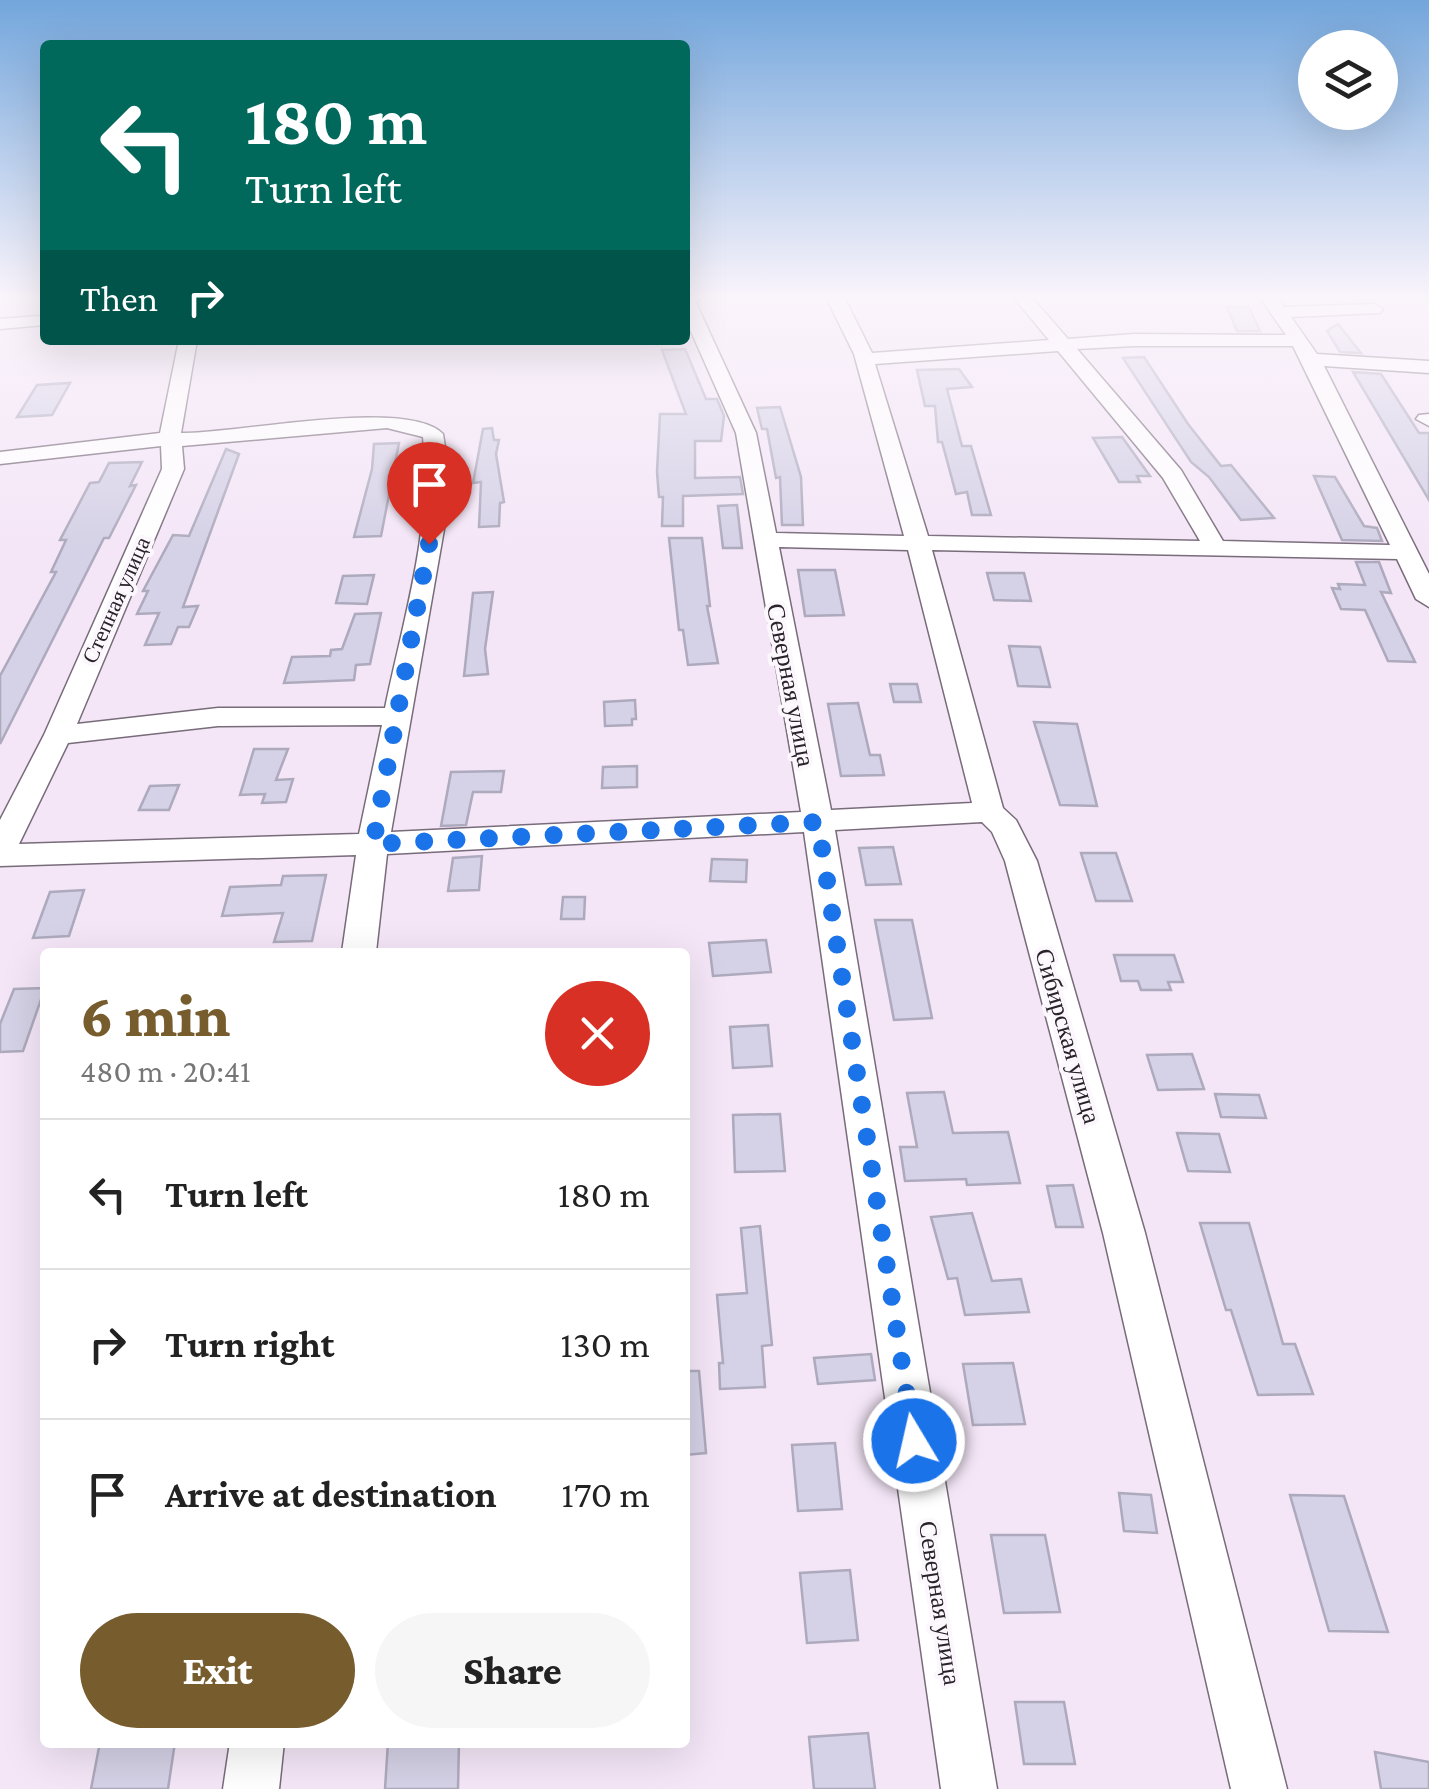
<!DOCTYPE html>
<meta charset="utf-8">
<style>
body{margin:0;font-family:"Crimson Pro",serif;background:#f6f6f6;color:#222;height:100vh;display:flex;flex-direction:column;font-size:38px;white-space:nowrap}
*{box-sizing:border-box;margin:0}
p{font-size:32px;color:#767676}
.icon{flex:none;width:55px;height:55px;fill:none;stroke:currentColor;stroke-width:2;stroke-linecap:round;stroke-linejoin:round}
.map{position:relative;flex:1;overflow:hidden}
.details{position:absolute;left:40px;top:948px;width:650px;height:800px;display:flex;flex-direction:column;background:#fff;border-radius:10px;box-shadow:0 10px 40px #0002}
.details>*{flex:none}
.banner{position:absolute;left:40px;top:40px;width:650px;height:305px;border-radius:10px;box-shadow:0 10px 40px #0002;background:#00695c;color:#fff;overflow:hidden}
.buttons{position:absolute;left:1298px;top:30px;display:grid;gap:20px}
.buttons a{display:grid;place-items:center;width:100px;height:100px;border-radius:50%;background:#fff;box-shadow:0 10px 40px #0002;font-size:50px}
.pin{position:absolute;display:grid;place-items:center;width:85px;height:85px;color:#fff;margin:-102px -42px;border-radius:50% 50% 50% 0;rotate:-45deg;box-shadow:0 0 10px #0007}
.pin .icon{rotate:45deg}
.me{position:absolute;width:110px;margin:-55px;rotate:351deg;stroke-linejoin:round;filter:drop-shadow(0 0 8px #0008)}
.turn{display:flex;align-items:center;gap:35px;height:210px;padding:0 40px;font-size:45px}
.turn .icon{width:130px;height:130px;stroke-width:2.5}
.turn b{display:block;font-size:70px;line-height:85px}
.then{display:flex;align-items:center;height:95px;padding:0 40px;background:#0003;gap:20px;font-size:38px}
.round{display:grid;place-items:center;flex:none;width:105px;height:105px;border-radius:52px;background:#f6f6f6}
.overview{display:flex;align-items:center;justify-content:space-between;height:170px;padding:0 40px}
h1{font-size:60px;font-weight:800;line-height:75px;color:#775c2e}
.button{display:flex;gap:20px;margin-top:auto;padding:20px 40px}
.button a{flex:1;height:115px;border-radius:60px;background:#775c2e;color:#fff;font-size:40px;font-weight:800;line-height:115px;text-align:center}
.button a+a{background:#f6f6f6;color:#222}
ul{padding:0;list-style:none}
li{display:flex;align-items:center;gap:30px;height:150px;padding:0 40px;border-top:2px solid #e0e0e0}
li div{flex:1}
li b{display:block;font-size:38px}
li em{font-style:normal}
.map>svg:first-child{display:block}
.building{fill:#d5d1e6;stroke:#adaabd;stroke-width:2.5}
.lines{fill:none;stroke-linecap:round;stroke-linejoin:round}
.minor-casing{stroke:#786b7a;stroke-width:3}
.minor{fill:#fff;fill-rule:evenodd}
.route{stroke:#1a73e8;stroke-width:18;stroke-dasharray:0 32.4}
.labels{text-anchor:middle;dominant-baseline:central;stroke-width:8;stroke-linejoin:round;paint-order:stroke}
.far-street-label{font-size:22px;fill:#282229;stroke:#fcf6fd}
.street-label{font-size:25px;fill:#282229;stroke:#fcf6fd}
</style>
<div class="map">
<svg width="1429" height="1789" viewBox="0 0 1429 1789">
<rect width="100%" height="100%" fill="#f4e6f7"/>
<!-- building -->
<g class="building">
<path d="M1227,307H1249L1260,331H1237Z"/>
<path d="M1338,324L1361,353L1340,352L1327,331Z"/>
<path d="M685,349L706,399H717L724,416L721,441H695V478L740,477L743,494L683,496V526H662L663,497H659L657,472L660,414H686L662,350Z"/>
<path d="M1144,357L1188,424L1221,466L1231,465L1274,518L1241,520L1209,477L1191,462L1123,358Z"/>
<path d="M959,369L972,387L947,389L962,446H971L991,515H972L967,492L956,494L942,442H938L935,406H925L917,370Z"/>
<path d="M1353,372L1381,374L1419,433H1429V500Z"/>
<path d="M70,383L52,415L17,417L37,385Z"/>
<path d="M780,407L801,477L803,525H782L780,477L776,478L767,429H762L757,408Z"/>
<path d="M492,428L494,440H499L496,454L504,502L500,503L499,526L479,527L481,482L473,483L483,429Z"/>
<path d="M1122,437L1150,476H1137L1140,482H1119L1093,438Z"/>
<path d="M399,443L381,536L354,537L372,469L374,444Z"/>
<path d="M226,449L239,454L183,607L198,606L189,627H178L171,644L145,645L159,613L137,614L148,591H143L173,535L189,536Z"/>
<path d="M142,462L130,486L136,485L109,538H104L0,744V676L56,572H51L66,540H60L90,483L99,482L109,463Z"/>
<path d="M1314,476L1335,477L1364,526L1377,528L1382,541L1342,540Z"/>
<path d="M737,505L742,548H723L718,506Z"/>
<path d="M669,538H702L710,606H707L718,663L688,665L683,630H679Z"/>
<path d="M1356,562H1379L1391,593L1381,592L1415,662L1388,661L1365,610L1341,609L1332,588L1340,589L1338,584L1365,585Z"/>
<path d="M798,570H835L844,615L805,616Z"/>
<path d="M987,573H1024L1031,601L994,600Z"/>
<path d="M374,575L367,604L336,603L343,576Z"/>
<path d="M493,592L485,649L488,674L464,676L473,593Z"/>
<path d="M381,613L370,664L356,665L354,680L284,683L292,657L330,656L331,650L342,649L355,614Z"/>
<path d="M1009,646L1040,647L1050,687L1018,686Z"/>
<path d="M890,684H917L921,702H894Z"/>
<path d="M635,700L636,719H632V725L605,726L604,702Z"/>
<path d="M858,703L870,755H880L884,775L841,776L828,704Z"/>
<path d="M1034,722L1077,724L1097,806L1060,805Z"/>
<path d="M254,749H288L276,780L293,779L286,802L262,803L265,794L240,795Z"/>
<path d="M637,766V787L602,788L603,767Z"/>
<path d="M504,771L501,792H473L466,825L441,826L451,772Z"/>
<path d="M179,785L169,810H139L150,786Z"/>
<path d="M893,847L901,884L866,885L859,848Z"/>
<path d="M1081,853H1116L1132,901H1096Z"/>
<path d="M482,856L479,890L448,891L453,858Z"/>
<path d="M712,859L747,860L746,882L710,881Z"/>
<path d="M326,875L312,941L274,942L283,913L222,916L230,887L281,885L283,876Z"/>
<path d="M84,890L69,936L33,938L50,892Z"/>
<path d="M563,897H585L584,919H561Z"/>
<path d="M875,920H912L932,1018L894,1020Z"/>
<path d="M766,940L771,972L713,976L709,943Z"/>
<path d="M1114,955H1174L1183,982H1168L1171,990H1141L1138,981H1121Z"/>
<path d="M45,988L23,1051L0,1052V1024L14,989Z"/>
<path d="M768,1025L772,1066L733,1068L730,1027Z"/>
<path d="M1192,1054L1204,1089L1158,1090L1147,1055Z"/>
<path d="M944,1092L953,1133L1008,1132L1020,1183L967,1185L966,1179L905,1181L900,1147H917L907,1093Z"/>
<path d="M1215,1094L1259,1095L1266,1118L1221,1117Z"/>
<path d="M780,1114L785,1171L735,1172L733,1115Z"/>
<path d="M1177,1133L1219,1134L1230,1172L1188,1171Z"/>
<path d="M1073,1185L1083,1227H1056L1047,1186Z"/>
<path d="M972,1213L992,1281L1021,1279L1029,1312L965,1315L957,1278L948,1279L931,1217Z"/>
<path d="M1200,1223H1249L1283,1344H1295L1313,1394L1258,1395L1231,1310H1226Z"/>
<path d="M760,1226L772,1345L762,1346L765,1387L720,1389L719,1363H723L717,1295L747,1293L741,1228Z"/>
<path d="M871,1354L875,1380L818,1384L814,1358Z"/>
<path d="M1013,1363L1025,1424L973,1425L963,1364Z"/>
<path d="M685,1371H699L706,1453L685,1455Z"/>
<path d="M835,1443L842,1509L798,1511L792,1445Z"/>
<path d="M1119,1493L1151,1495L1157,1533L1124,1531Z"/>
<path d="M1290,1495L1344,1496L1388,1632L1329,1631Z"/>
<path d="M991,1535H1045L1060,1612L1004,1613Z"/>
<path d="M850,1570L858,1640L807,1643L800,1573Z"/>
<path d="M1015,1702H1064L1075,1764H1024Z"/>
<path d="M868,1733L875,1789H814L809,1737Z"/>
<path d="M100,1742H175L168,1789H91Z"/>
<path d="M388,1742H459L458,1789H385Z"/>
<path d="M1375,1752L1429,1762V1789H1381Z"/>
</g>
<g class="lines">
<!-- minor casing -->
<g class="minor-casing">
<g id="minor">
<path d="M685,299H699L696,303L756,433L776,533L904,536L854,354L827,299H845L872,353L1049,340L1015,299H1033L1068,339L1134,334L1286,335L1261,299H1279L1284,307L1374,304L1383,309L1380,313L1291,317L1317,354L1429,361V373L1324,366L1429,574V607L1416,599L1397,559L932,550L1003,808L1016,820L1037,861L1145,1233L1287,1789H1231L1103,1233L1005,861L992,832L982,822L835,830L997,1789H941L804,832L387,854L376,952H342L356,855L0,866V820L44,735L162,469L161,446L0,464V452L160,433L179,340H197L181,433C237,434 407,397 443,434L449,474L446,518L391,832L801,812L736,433L685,318ZM1134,346H1293L1390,545L1223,541L1181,470L1077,349ZM1058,351L1163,478L1200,541L928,536L875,364ZM387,428L423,437C433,527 403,620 385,708H218L77,724L184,469L182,446ZM779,547L908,550L972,803L831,810ZM382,725L359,834L19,844L68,743L218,726Z"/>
<path d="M38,316L44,317V325L0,329V319Z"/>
<path d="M1429,414V426L1416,419L1419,415Z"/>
<path d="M230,1742H284L279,1789H223Z"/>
</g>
</g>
<!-- minor -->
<use href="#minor" class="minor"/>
</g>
<!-- sky -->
<linearGradient id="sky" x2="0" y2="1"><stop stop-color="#73a6dc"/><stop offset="0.54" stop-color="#faf4fb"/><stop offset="1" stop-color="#faf4fb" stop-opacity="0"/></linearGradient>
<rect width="1429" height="549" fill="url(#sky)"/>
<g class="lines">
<!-- route -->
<path class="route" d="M429,544L373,844L818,822L914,1441"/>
</g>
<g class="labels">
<!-- far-street labels -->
<g class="far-street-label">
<text transform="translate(116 600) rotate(-66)">Степная улица</text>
</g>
<!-- street labels -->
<g class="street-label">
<text transform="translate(791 685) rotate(79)">Северная улица</text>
<text transform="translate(1068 1036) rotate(74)">Сибирская улица</text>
<text transform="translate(940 1603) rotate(81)">Северная улица</text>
</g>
</g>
</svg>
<div class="buttons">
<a><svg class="icon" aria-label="layers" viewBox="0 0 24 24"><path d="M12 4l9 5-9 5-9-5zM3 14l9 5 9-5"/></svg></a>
</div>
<div class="pin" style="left:429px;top:544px;background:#d93025"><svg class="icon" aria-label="arrive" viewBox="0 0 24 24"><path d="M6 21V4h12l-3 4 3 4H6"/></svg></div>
<svg class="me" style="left:914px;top:1441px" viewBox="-20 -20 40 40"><circle r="17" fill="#1a73e8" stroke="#fff" stroke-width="3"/><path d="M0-11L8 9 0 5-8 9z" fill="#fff"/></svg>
<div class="banner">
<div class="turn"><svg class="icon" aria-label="left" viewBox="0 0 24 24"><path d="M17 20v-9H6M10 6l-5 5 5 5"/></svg><div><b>180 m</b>Turn left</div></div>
<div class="then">Then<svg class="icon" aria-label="right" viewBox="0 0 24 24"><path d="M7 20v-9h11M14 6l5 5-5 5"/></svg></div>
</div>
<section class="details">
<div class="overview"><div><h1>6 min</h1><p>480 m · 20:41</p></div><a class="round" style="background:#d93025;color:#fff"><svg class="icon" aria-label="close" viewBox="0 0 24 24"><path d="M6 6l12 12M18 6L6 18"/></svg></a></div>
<ul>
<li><svg class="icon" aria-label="left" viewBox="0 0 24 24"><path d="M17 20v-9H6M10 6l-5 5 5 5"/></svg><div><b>Turn left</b></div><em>180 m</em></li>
<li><svg class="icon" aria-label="right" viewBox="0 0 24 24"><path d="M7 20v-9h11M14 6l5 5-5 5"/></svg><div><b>Turn right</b></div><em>130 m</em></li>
<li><svg class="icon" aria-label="arrive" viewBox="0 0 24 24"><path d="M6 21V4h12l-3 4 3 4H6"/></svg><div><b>Arrive at destination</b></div><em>170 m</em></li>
</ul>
<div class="button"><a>Exit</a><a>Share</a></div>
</section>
</div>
